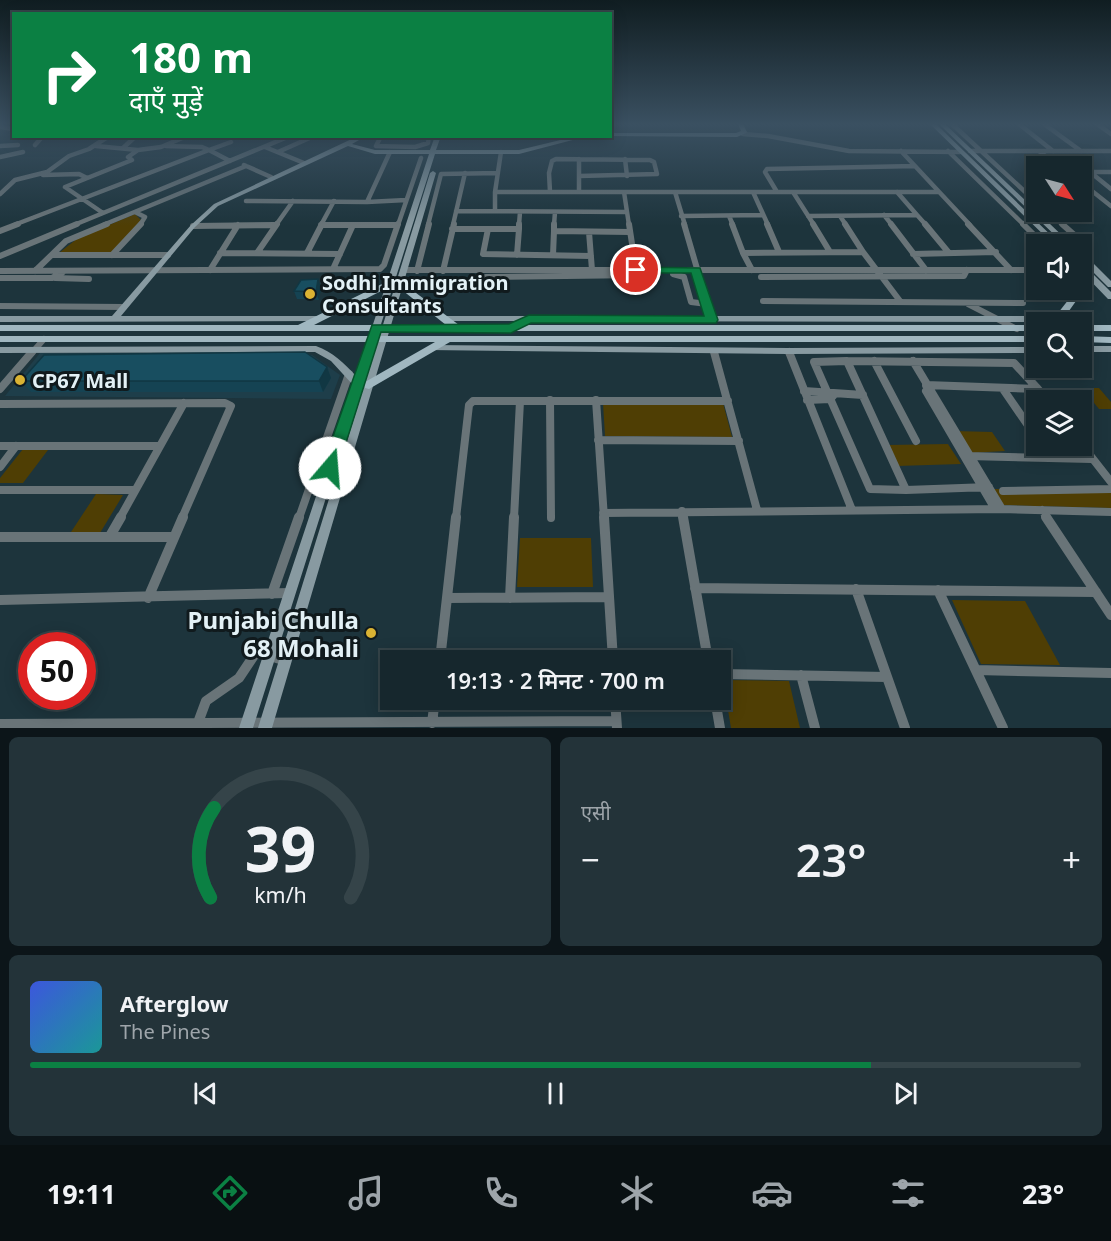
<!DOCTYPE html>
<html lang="hi">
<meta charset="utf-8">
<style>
body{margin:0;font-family:"Noto Sans","Noto Sans Devanagari",sans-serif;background:#233339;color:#f1f3f6;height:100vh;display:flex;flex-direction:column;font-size:22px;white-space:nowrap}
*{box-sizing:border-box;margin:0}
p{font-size:20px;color:#9ea5aa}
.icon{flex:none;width:33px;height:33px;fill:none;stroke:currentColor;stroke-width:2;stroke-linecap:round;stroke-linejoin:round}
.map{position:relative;height:728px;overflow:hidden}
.drawer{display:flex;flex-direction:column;gap:9px;padding:9px;background:#0c1519;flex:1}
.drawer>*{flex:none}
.banner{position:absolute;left:12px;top:12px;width:600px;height:126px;border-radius:0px;box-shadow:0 3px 15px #0003,0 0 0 2px #354449;background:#0b8043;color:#fff;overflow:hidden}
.needle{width:39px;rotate:126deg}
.tools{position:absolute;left:1026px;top:156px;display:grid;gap:12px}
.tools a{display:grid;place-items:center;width:66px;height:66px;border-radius:0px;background:#16272d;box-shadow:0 3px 15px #0003,0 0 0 2px #354449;font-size:30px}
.speed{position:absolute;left:18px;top:632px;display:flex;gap:12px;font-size:30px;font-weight:700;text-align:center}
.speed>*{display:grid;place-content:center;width:78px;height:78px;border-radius:50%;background:#16272d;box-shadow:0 3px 15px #0003,0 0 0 2px #354449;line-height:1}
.speed .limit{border:9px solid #d22;background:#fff;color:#111}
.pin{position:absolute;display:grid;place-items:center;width:51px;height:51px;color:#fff;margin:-26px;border:3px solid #fff;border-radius:50%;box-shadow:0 2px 6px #0007}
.me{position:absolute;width:66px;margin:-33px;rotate:18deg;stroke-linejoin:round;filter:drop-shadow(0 0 4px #0008)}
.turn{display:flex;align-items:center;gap:21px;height:126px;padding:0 18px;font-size:27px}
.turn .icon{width:78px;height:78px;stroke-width:2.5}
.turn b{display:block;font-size:42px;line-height:51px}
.big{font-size:45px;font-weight:600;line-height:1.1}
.drawer .widget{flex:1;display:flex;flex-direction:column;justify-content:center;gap:9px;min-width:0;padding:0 21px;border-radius:9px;background:#233339}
.drawer .dial{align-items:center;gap:0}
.dial svg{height:156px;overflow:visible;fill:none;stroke:#354449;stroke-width:7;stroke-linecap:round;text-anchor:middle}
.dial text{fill:#f1f3f6;stroke:none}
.song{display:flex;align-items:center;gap:18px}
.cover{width:72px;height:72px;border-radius:9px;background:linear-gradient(135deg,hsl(230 70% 55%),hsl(180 70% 35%))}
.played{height:6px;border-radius:3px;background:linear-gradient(90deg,#0b8043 80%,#354449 80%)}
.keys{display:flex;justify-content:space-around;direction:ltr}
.heat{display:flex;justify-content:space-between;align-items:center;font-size:33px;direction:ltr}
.drawer .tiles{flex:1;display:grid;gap:9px;grid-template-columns:1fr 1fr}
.widget:last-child{grid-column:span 2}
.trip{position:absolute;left:380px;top:650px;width:351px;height:60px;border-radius:0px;background:#16272d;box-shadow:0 3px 15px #0003,0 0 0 2px #354449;font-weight:600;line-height:60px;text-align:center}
.menu{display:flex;height:96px;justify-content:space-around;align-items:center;background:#091012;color:#9ea5aa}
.menu .icon{width:42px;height:42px}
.menu .selected{color:#0b8043}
.menu b{font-size:27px;color:#f1f3f6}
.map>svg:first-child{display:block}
.built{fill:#1e3e4a}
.green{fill:#4f3e04}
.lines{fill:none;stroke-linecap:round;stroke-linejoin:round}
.street-far3{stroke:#697478;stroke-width:4.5}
.street-far2{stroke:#697478;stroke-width:6}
.street-far1{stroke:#697478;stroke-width:8}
.street{stroke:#697478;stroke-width:10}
.secondary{fill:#889aa1;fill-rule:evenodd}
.primary{fill:#a0b7c0;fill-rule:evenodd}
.wall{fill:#154353}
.shaded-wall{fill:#113743}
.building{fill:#184e60;stroke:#113743;stroke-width:1.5}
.route{fill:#0b8043;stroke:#07532c;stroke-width:1.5}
.poi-dot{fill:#dab333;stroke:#101a1d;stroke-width:2}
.labels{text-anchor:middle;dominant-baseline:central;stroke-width:6;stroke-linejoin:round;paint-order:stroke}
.poi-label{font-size:20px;font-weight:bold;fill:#e3f1f6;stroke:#101a1d;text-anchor:start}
.near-poi-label{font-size:24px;font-weight:bold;fill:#e3f1f6;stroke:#101a1d;text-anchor:end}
</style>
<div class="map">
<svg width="1111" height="728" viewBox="0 0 1111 728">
<rect width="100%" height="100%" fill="#1d343c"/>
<!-- built -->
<path class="built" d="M40 353 312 355 340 375 331 399 5 396Z"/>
<!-- green -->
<path class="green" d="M135 214 142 221 110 254 59 253 78 238Z
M1082 388H1099L1111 402V409H1099Z
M603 403H723L732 437 605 436Z
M955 431 992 432 1005 451 969 453Z
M948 444 961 464 897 466 888 445Z
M23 449 48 450 23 483H0V478Z
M992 489H1111V508L1002 505Z
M96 494 123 495 100 533 71 532Z
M520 538H591L593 587H517Z
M952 600 1025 601 1060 665 981 664Z
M723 680 789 681 800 728H731Z"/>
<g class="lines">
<!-- street-far3 -->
<path class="street-far3" d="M952 124 1036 202
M1019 124 1053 151
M1044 124 1081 151
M1097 124 1111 134
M0 127 14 129
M743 134 768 136 849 151 960 152
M381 136 376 146 415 147 428 143 429 136
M35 145 43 136
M0 146 18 145
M96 146 138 150
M166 146 202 147 209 150 231 142
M265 147 304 163
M123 148 136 136
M901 151 970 225
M948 151 1024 225
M970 151H1111
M278 152 314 136
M390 152 367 202 406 200
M501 152 495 192H939
M1040 152 1059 166
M0 157 23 152
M579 159V192
M625 159 627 176
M244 165 271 177
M1082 172H1111
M1090 172 1111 189
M43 175 79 174 87 178
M1082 183 1111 206
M495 192V211
M550 192 549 173 552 161 556 159 650 160 654 162 657 174 579 176
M624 192 629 225
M675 192 685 225
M753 192 768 225
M777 192 765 172 767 169 915 166
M793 192 814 225
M897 192 917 215
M0 194 15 180 47 172 69 156 89 149 109 136
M246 201 367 202
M456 211 627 212
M135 212 145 217 140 225
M1048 212 1063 225
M103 213 65 187 132 160 128 157 138 150 161 147 187 136
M884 215 892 225
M681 216 763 215
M729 216 733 225
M808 216 917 215 926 225
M840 216 846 225
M14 225 209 150 230 161
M74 225 290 136
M103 225 246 166
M234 225H274
M276 225 293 201
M321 225H397
M321 225 334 201
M398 225 421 158
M428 225 441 174 498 173
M453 225 465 173
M519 225 520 212
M554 225 555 212"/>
<!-- street-far2 -->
<path class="street-far2" d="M554 224V231L630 232
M629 224 636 270
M684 224 712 320
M732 224 743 253 863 252 900 301
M767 224 779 252
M813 224 830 252
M845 224 863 252
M891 224 926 270
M925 224 949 253
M968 224 1011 270
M1023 224 1043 244
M1062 224 1080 240 1081 244
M321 225H397
M193 226 274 225
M452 229H519V224
M488 229 483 254 591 256
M0 231 18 224
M589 232 592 270
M220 253 340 254
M257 253 277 224
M307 253 322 224
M743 253 752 270
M913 254 996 252
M52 255H168
M112 255 141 224
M517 255 519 229
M553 255 554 231
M0 256 77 224
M333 269 353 225
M210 270 238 225
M405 270H1036
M0 271 380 269 384 265 398 224
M35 271 66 241 107 224
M417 271 429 224
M443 271 454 224
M673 274 684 277 691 302 707 304
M486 277 641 275
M761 277 964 276 967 270
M0 278H52L63 272
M55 278 89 279
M763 301 1023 303
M968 304 1017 329
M0 306 124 307
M714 351 715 354
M788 351 789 354
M31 354 44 339"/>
<!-- street-far1 -->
<path class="street-far1" d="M714 352 757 510
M789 352 852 510
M847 361 814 362 870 489 906 490
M874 361 916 441
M913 361 1002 509
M926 385 1038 389 1047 400
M0 389 32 352
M1003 389 1036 437
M804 391 863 395
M926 391 995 509
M550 400 551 518
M596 400 604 518
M807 400 830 399 833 396
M0 404 225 403 231 406 182 518
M598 440 739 441
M1082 445 1111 482
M0 446H159
M1043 446 1052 458
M968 456 1092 459
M0 467 16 446
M989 487 906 490 847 361 1014 363 1038 389
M0 490H134
M1003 491 1111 489
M1042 510 1047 518
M682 511 683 518
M603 513 1002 509 1111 512
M120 518 184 403
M299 518 349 374
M456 518 469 405 473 401H728
M514 518 520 401"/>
<!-- street -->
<path class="street" d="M604 517 613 660
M683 517 708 660
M1046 517 1111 615
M110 536 121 517
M0 537H173
M695 588 1096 592
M856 589 905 728
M938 590 1003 728
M272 594 299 517
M148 598 183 517
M448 598 609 597
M510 598 514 517
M0 600 290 593
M440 660 456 517
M976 670 1111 673
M720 674 887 677
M801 675 815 728
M615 699 617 728
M715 699 720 728
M432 723 435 699
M0 724 616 721
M196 728 206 701 239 678 255 654 261 653 286 661"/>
<!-- secondary -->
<path class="secondary" d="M738 124H743L747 132 746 133 737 137 609 136 610 133H736L741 131Z
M930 124H936L1060 244H1053Z
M939 124H945L1071 244H1064Z
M358 136H366L352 144 375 150H430L435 136H441L436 150H519L577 136H588L519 154H435L253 728H239L353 385 331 361 315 352 0 353V347L316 346C333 352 344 363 356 376L429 154H375L348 146 218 206 195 227 121 316H317L321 319 320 321 0 322V316H112L191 225 214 204Z
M433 171 436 173 272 728H258L430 173Z
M1082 255H1085L1111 281V287H1108L1082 261Z
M1082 266H1085L1111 292V299H1108L1082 272Z
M445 316H1058L1062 319 1058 322 442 321 441 319 442 317Z
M431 345 788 348 1036 347V353L788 354 428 350 427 348Z
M1082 346H1111V352H1082Z"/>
<!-- primary -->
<path class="primary" d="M1090 273 1094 276 1061 322H1051L1076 290H1082C1082 283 1082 275 1090 273Z
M392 279 395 280 397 282 395 284 314 325H446L397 286 395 284 400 281 459 325H1036V331H0V325H298Z
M1082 325H1111V331H1082Z
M0 336H1036V342H450L369 389 365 388 364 385 365 382 435 342H0Z
M1082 336 1111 337V343L1082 342Z"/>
</g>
<!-- wall -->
<path class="wall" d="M321 287 319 300 297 299 294 291Z
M327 367 331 378 323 392H31L21 381Z"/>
<!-- shaded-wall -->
<path class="shaded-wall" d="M318 279 321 287 319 300 316 292Z
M327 367 331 378 323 392 319 381Z"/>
<!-- building -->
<path class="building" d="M318 279 316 292 294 291 301 280Z
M305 352 327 367 319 381H21L44 355Z"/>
<!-- sky -->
<linearGradient id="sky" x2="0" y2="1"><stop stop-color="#101d21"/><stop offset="0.55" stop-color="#3a5061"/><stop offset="1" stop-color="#3a5061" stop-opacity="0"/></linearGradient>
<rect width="1111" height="226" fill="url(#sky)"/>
<!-- route -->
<path class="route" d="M636 267 700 268 718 320 716 323H531L511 333 381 332 338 468 336 473 330 475 325 473 322 468 372 325 509 324 529 315 704 316 691 273H632V268Z"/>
<!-- markers -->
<g class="poi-dot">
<circle cx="310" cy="294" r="6"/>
<circle cx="20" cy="380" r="6"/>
<circle cx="371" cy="633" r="6"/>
</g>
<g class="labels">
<!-- poi labels -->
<g class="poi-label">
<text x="322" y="282">Sodhi Immigration<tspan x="322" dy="23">Consultants</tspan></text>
<text x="32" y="380">CP67 Mall</text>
</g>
<!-- near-poi labels -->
<g class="near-poi-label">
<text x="359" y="619">Punjabi Chulla<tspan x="359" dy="28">68 Mohali</tspan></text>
</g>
</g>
</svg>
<div class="tools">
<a><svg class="needle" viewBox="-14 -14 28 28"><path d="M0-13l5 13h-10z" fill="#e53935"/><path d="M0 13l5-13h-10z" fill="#9ea5aa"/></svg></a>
<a><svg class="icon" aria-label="sound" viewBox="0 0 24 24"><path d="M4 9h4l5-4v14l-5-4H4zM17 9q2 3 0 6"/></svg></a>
<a><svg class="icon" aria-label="search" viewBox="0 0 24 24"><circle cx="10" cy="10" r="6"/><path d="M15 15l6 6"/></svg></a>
<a><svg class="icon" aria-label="layers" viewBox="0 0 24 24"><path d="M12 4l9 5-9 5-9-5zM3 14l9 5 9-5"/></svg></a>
</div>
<div class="speed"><div class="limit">50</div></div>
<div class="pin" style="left:636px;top:270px;background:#d93025"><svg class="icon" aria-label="arrive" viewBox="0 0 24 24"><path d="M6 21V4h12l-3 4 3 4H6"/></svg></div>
<svg class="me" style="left:330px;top:468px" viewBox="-20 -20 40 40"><circle r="19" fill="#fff"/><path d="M0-13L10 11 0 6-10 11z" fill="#0b8043"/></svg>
<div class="trip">19:13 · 2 मिनट · 700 m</div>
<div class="banner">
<div class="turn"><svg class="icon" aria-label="right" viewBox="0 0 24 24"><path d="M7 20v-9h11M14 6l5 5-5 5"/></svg><div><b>180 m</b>दाएँ मुड़ें</div></div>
</div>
</div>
<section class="drawer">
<div class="tiles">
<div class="widget dial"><svg viewBox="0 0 100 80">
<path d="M14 69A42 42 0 1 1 86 69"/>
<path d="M14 69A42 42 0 0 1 16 23" stroke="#0b8043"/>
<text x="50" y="56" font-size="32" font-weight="700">39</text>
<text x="50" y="72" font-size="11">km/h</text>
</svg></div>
<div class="widget"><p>एसी</p>
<div class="heat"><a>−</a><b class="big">23°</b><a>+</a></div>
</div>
<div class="widget">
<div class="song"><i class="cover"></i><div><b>Afterglow</b><p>The Pines</p></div></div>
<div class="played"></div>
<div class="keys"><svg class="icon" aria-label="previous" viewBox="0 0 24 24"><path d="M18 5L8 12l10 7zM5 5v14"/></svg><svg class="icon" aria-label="pause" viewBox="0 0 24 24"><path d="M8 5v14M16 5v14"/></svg><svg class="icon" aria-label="next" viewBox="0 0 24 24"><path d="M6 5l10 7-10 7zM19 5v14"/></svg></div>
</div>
</div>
</section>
<nav class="menu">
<b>19:11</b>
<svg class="icon selected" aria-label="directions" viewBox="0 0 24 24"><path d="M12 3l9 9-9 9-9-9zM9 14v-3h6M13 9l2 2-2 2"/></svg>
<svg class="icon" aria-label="music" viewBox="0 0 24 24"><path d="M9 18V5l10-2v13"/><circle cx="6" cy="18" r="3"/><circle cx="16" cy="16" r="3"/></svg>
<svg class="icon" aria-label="phone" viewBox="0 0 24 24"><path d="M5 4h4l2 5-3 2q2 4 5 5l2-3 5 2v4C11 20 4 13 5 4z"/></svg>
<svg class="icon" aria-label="climate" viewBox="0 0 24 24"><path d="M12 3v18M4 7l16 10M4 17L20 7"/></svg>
<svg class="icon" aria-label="car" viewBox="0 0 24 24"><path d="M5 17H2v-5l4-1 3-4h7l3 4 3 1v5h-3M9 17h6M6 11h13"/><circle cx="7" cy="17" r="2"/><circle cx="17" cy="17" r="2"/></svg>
<svg class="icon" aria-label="filters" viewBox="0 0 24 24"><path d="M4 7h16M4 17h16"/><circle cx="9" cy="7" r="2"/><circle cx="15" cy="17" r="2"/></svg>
<b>23°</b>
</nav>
